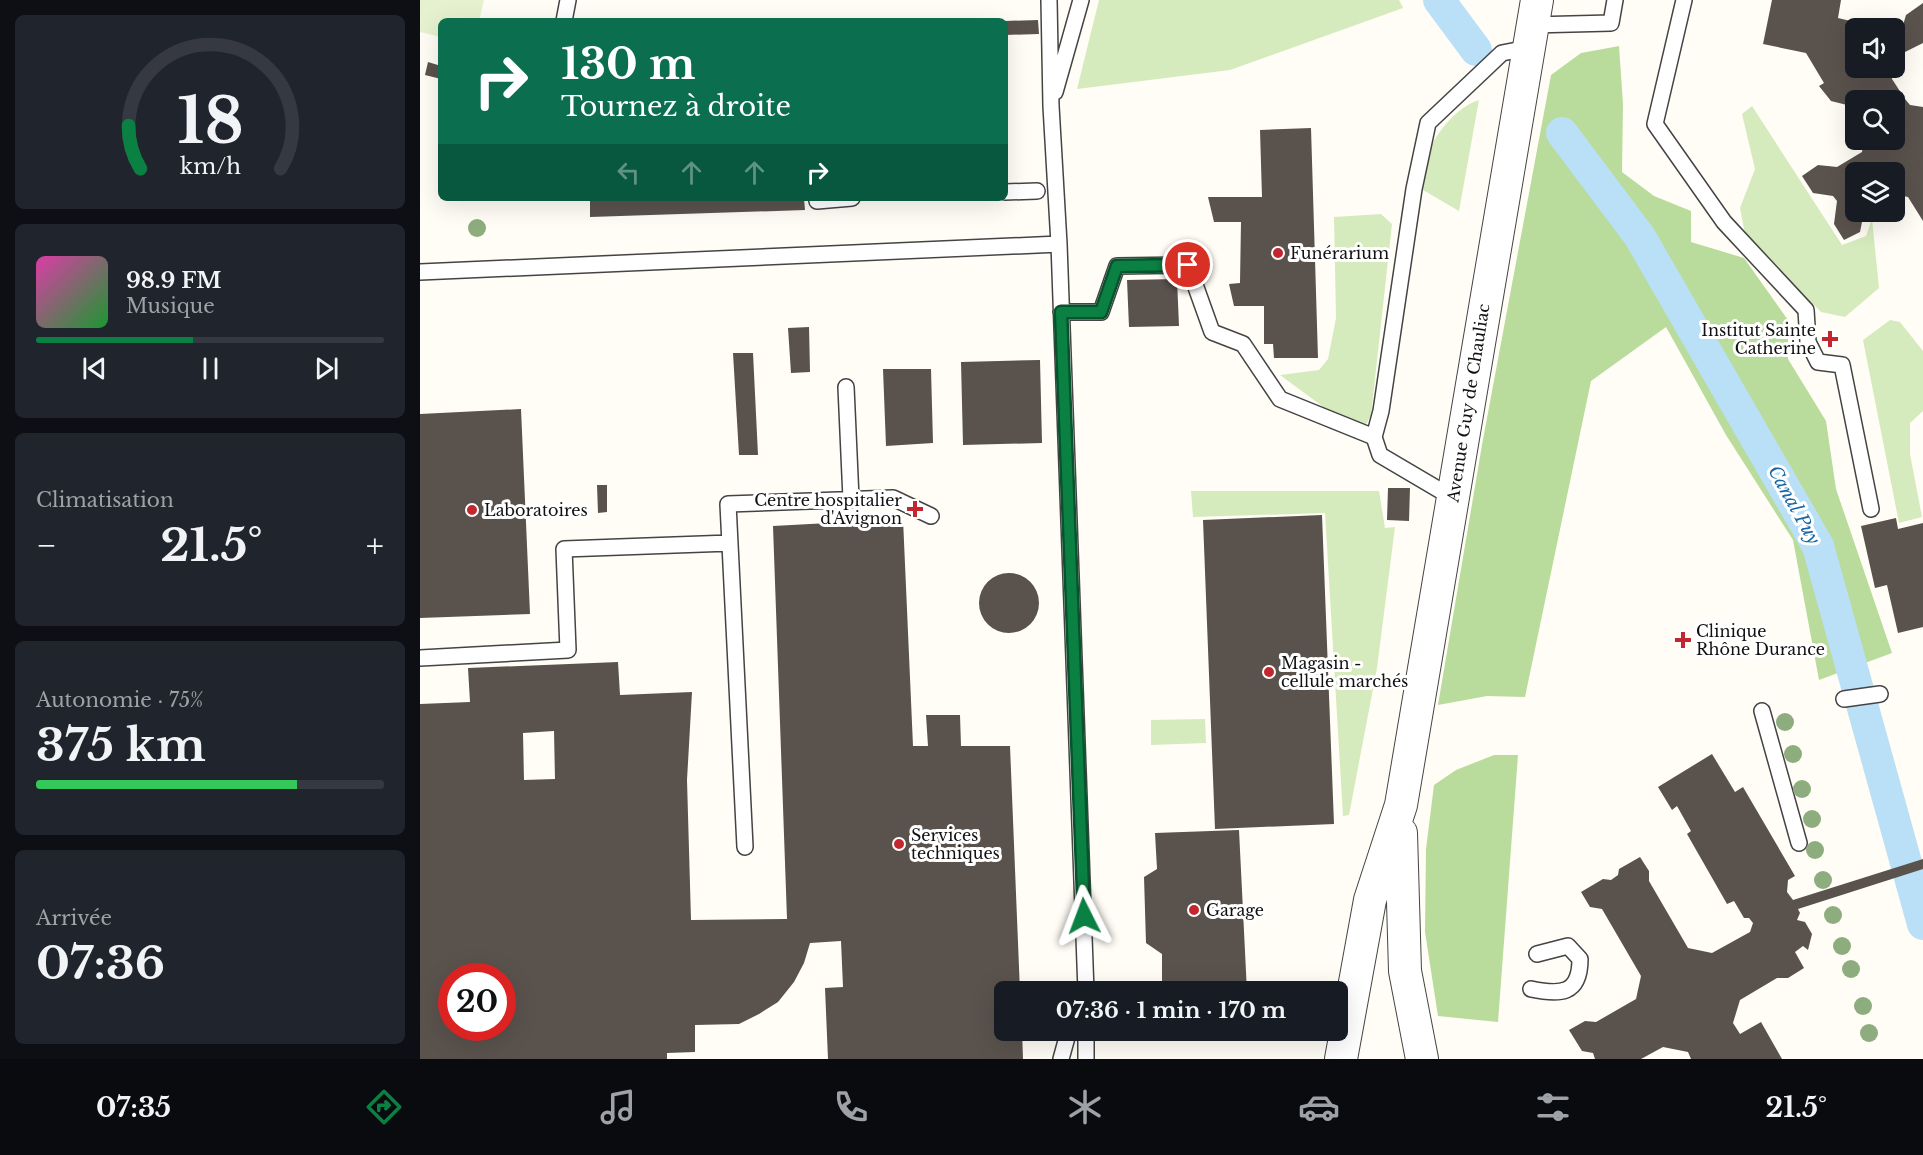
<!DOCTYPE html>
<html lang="fr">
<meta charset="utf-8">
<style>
body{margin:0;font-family:"Libre Baskerville",serif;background:#20242c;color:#f1f3f6;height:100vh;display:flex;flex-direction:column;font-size:22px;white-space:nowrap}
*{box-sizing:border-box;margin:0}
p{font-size:20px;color:#9ea1a6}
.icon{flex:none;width:33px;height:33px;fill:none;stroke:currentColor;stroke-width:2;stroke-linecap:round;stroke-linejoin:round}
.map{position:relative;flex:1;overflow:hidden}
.sheet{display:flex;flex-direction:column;gap:15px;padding:15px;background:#0d0f14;width:420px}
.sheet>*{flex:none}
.hud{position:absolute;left:18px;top:18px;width:570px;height:183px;border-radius:9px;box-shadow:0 6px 24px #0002;background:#0b6e4f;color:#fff;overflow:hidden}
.fabs{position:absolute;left:1425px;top:18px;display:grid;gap:12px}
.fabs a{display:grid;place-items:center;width:60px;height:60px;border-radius:9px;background:#171b24;box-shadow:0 6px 24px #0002;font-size:30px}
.speed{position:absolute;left:18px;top:963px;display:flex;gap:12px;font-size:30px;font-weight:700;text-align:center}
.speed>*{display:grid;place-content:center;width:78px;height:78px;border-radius:50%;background:#171b24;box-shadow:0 6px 24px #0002;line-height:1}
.speed .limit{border:9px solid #d22;background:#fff;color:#111}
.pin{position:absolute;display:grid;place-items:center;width:51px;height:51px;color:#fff;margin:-26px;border:3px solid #fff;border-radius:50%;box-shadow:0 2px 6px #0007}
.me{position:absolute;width:66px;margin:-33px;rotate:357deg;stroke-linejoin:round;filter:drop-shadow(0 0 4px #0008)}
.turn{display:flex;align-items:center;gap:21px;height:126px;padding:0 24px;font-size:27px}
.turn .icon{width:78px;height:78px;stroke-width:2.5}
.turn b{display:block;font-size:42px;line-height:51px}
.lanes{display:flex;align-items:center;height:57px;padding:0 24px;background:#0003;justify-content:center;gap:30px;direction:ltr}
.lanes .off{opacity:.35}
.big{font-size:45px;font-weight:700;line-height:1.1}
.sheet .card{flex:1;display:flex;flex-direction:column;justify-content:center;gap:9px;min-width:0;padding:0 21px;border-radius:9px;background:#20242c}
.sheet .dial{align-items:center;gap:0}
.dial svg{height:156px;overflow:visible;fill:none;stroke:#363941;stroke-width:7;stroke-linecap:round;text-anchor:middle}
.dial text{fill:#f1f3f6;stroke:none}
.song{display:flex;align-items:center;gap:18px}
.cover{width:72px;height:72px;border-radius:9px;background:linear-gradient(135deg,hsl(320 70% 55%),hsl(130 70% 35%))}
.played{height:6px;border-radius:3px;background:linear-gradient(90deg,#0b8043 45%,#363941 45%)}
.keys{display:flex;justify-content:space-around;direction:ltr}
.heat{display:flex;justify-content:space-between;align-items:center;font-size:33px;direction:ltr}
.charge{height:9px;border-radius:4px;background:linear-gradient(90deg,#34c759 75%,#363941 0)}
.trip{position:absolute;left:574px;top:981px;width:354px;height:60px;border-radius:9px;background:#171b24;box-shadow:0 6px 24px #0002;font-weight:700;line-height:60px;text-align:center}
.dock{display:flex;height:96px;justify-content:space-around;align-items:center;background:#090b0e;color:#9ea1a6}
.dock .icon{width:42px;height:42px}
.dock .selected{color:#0b8043}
.dock b{font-size:27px;color:#f1f3f6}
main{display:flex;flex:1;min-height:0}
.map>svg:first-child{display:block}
.green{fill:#d5ebbd}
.forest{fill:#b9dc9c}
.pitch{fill:#e6f2cf}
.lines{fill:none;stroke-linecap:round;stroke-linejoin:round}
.canal{stroke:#b9e0f7;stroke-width:32}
.building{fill:#5a524d;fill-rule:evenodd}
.service-casing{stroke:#444;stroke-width:18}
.minor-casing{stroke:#444;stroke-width:34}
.service{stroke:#fff;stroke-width:15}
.minor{stroke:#fff;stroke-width:32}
.tree{fill:#8dad7f}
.route-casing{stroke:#07532c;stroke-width:15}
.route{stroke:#0b8043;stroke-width:10}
.poi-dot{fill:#c4262e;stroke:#fff;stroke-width:2}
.labels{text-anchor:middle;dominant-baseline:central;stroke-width:6;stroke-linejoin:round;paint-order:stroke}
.poi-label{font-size:16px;fill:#111;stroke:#fff;text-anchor:start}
.street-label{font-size:16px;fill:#111;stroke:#fff}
.water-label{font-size:18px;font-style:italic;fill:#1768a6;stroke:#fff}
</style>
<main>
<section class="sheet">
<div class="card dial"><svg viewBox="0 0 100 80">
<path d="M14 69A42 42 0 1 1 86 69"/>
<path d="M14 69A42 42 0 0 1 8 47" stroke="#0b8043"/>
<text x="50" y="56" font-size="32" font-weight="700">18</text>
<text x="50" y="72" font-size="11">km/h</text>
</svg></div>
<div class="card">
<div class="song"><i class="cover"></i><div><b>98.9 FM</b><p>Musique</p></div></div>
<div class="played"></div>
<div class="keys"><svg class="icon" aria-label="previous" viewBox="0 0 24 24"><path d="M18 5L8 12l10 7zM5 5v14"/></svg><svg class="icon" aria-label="pause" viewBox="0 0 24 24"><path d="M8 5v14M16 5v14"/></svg><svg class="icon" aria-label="next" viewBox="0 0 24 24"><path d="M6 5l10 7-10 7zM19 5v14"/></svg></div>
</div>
<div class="card"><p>Climatisation</p>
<div class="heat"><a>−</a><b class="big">21.5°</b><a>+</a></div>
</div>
<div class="card"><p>Autonomie · 75%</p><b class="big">375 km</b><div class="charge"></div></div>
<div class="card"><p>Arrivée</p><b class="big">07:36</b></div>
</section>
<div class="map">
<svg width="1503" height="1059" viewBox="0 0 1503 1059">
<rect width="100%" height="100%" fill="#fffdf5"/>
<!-- green -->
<path class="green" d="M679 0H979L983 8 810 70 657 89Z
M1059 100 1039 211 1003 190C1004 180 1003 167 1006 158 1014 135 1036 107 1059 100Z
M1332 106 1422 245 1446 236 1452 219 1459 288 1425 317 1401 312 1325 234 1320 208 1335 169 1322 114Z
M961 214 972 224 951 415 947 423 940 428 921 420 860 375 899 370 908 359 916 318 914 217Z
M1470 320 1480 322 1503 351V411L1490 423V454L1502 517 1479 523 1443 340Z
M771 491H959L965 528 975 527 957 668 929 815 923 816 905 513 773 517Z
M785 719 786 743 731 745V720Z"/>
<!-- forest -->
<path class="forest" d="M1199 46 1203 104 1202 172 1234 196 1271 211V242L1324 258 1368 320V359L1406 421 1416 489 1472 653 1399 680 1373 540 1306 435 1246 327 1171 381 1105 697 1067 696 1018 705 1062 445 1131 75 1161 53Z
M1074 755H1098L1078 1022 1018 1016 1005 932 1006 849 1014 785 1036 770Z"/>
<!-- pitch -->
<path class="pitch" d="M0 0H64L59 21H21V37L0 32Z"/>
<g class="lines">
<!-- canal -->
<path class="canal" d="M1019 0 1056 50
M1142 133 1220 237 1398 546 1503 924"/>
</g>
<!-- building -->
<path class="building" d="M1352 0H1421L1418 18 1460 28H1436V68H1472V79L1485 99 1490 105 1503 107V221L1488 197 1474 194V172H1436V212H1444L1440 232 1424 240 1414 224 1417 201 1413 196 1393 193 1382 176 1398 165 1417 167 1442 152 1444 140H1474V100H1436V119L1427 105 1411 101 1399 86 1404 83 1386 53 1343 44Z
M1503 3V43L1485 52 1480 41 1474 40V31L1481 32 1486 15Z
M618 20 619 34 585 35V21Z
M8 62 21 66V79L5 75Z
M891 128 898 358H854L853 344H844V306H814L809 284 820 283 821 222H794L788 197H842L840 130Z
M170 198H384L385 210 170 217Z
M757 279 759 326 709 327 707 280Z
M389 327 390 372 371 373 368 328Z
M313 353H333L338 455H319Z
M620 360 622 443 543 445 541 362Z
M463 369H511L513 443 466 446Z
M101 409 110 614 0 618V414Z
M177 485H187V512L178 513Z
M968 488H990L989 521 967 520Z
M902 515 914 824 795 829 783 520Z
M1476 518 1478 529 1503 523V627L1478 633 1467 585 1455 588 1441 526Z
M483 519 493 746H508L506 715H540L541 746H590L600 992H585V1030H602L603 1059H408L405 988 423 987 421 941 390 943 384 963 374 982 358 1002 339 1014 319 1024 275 1025V1052L247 1053V1059H0V704L50 702 48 668 198 662 200 695 272 692 267 780 271 920 367 919 353 526ZM134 731 135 779 104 780 103 733ZM32 976H82V1028H32Z
M559 603a30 30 0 1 1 60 0a30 30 0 1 1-60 0Z
M1292 754 1315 792 1323 787 1375 876 1368 880 1367 892 1373 900 1503 859V869L1378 909 1380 913 1377 920 1385 922 1392 934 1388 950 1383 946 1375 952 1384 968 1368 978H1357L1320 1000 1313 1023 1320 1034 1341 1022 1362 1059H1271L1268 1052 1243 1047 1221 1059H1175L1173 1053 1162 1051 1149 1030 1165 1021 1176 1022 1216 999 1221 976 1182 909 1170 907 1161 892 1183 879 1191 880 1198 875 1199 869 1220 857 1229 871V881L1268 948 1292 953 1330 932 1333 923 1329 918H1324L1314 901 1307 904 1267 834 1271 831 1257 806 1252 810 1238 787Z
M819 830 827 992H742V954L726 943 724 877 737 869 735 833Z"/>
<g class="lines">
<!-- service casing -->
<g class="service-casing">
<path id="service" d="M629 0 631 106 639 244 666 992
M1264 0 1235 124 1304 222 1386 310 1388 342 1398 362 1422 365 1451 509
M144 21 148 0
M1112 25 1191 23 1195 0
M635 92 661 0
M585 192 617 191
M397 201 432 198
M0 272 639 244
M641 312H681L697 266 768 265 792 332 823 344 860 399 954 437
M426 387 431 499
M1033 498 960 455 954 437 961 411 994 189 1008 123 1082 53 1108 48
M0 658 148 650 144 549 310 543
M1424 699 1460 694
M1342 711 1379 843
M325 847 308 504 473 498 511 516
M1111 989C1140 995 1160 995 1160 959L1148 946 1117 954
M641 1059 649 1030
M666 1059V1030"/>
</g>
<!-- minor casing -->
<g class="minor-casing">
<path id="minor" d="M981 833 985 971 1002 1059
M921 1059 950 900 981 805 1117 0"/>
</g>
<!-- service -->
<use href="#service" class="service"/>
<!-- minor -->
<use href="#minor" class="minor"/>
</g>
<!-- trees -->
<g class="tree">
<circle cx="57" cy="228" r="9"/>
<circle cx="1365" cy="722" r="9"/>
<circle cx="1373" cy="754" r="9"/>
<circle cx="1382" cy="789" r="9"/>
<circle cx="1392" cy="819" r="9"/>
<circle cx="1395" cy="850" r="9"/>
<circle cx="1403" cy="880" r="9"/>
<circle cx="1413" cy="915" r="9"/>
<circle cx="1422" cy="946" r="9"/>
<circle cx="1431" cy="969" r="9"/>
<circle cx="1443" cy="1006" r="9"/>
<circle cx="1449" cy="1033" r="9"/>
</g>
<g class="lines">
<!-- route casing -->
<g class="route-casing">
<path id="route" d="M664 916 641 312H681L697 266 768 265"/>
</g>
<!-- route -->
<use href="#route" class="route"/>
</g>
<!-- markers -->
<g class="poi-dot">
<circle cx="858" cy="253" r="6"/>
<path d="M1407 330h6v6h6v6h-6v6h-6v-6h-6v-6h6z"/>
<path d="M492 500h6v6h6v6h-6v6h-6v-6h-6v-6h6z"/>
<circle cx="52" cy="510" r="6"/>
<path d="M1260 631h6v6h6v6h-6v6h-6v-6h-6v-6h6z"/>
<circle cx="849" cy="672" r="6"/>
<circle cx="479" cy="844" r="6"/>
<circle cx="774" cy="910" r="6"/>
</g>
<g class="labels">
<!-- poi labels -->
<g class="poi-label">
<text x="870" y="253">Funérarium</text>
<text x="1396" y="330" text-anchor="end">Institut Sainte<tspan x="1396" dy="18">Catherine</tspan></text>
<text x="482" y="500" text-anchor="end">Centre hospitalier<tspan x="482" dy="18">d'Avignon</tspan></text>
<text x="64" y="510">Laboratoires</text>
<text x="1276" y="631">Clinique<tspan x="1276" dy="18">Rhône Durance</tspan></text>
<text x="861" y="663">Magasin -<tspan x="861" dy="18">cellule marchés</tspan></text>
<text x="491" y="835">Services<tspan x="491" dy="18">techniques</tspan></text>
<text x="786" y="910">Garage</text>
</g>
<!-- street labels -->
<g class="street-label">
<text transform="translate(1048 403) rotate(-81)">Avenue Guy de Chauliac</text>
</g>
<!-- water labels -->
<g class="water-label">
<text transform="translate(1374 505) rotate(61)">Canal Puy</text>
</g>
</g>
</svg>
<div class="fabs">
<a><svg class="icon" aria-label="sound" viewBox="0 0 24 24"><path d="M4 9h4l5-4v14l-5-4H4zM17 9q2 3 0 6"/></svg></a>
<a><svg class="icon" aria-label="search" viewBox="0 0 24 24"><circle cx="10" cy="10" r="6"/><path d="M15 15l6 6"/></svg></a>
<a><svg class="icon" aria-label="layers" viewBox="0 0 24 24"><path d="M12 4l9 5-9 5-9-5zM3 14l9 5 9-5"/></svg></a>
</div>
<div class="speed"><div class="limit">20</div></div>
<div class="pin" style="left:768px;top:265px;background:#d93025"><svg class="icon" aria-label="arrive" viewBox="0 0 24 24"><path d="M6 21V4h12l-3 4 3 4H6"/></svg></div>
<svg class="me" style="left:664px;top:916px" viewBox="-20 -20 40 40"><path d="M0-17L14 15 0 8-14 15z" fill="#0b8043" stroke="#fff" stroke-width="4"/></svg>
<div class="trip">07:36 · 1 min · 170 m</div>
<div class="hud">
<div class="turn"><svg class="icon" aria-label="right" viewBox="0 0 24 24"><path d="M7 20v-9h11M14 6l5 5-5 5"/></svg><div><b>130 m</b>Tournez à droite</div></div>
<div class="lanes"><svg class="icon off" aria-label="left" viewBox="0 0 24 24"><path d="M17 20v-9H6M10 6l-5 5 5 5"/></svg><svg class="icon off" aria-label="ahead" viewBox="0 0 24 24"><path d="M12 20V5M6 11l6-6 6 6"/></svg><svg class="icon off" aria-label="ahead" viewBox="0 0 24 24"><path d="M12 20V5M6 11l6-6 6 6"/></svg><svg class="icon" aria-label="right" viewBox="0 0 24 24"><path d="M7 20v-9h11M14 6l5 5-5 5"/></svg></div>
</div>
</div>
</main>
<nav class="dock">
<b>07:35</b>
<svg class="icon selected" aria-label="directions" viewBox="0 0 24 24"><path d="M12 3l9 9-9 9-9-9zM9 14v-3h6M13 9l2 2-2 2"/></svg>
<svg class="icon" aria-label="music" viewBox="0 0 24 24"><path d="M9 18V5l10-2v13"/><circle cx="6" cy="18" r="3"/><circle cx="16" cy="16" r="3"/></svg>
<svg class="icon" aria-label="phone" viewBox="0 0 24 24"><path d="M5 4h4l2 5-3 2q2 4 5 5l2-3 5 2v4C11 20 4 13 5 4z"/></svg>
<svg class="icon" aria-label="climate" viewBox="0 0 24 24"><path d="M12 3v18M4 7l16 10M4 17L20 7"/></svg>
<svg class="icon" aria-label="car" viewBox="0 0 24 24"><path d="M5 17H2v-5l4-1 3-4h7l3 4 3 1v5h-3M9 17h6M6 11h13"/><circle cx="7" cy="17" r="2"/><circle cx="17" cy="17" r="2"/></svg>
<svg class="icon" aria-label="filters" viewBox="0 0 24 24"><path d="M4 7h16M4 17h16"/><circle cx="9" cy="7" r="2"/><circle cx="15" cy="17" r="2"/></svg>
<b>21.5°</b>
</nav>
